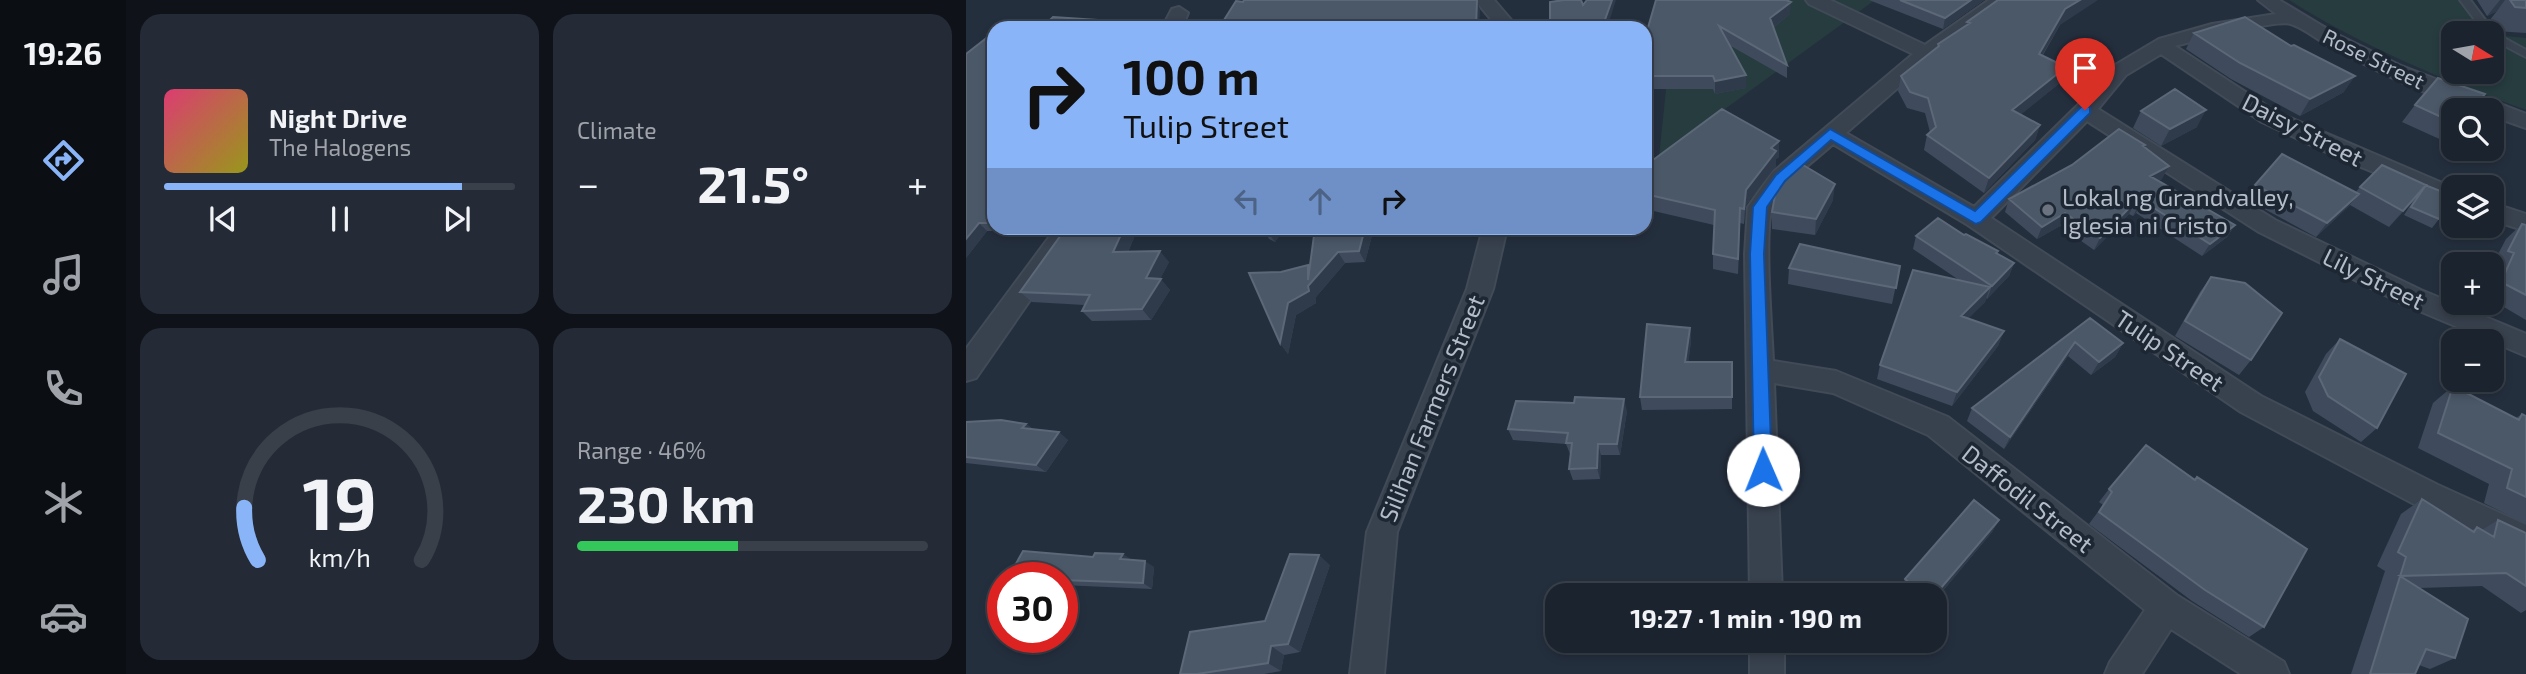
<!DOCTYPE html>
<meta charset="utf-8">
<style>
body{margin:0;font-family:"Exo 2",sans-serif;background:#242b36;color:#f1f3f6;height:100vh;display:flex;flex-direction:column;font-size:26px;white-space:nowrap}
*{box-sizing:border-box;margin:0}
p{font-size:23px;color:#a0a4aa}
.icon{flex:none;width:38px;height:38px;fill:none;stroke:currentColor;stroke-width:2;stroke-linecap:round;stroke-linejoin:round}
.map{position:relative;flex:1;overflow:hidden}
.sheet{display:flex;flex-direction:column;gap:14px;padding:14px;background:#0f1319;width:840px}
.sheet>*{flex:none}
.guide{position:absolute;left:21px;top:21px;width:665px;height:214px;border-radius:21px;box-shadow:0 4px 10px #0003,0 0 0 2px #39404a;background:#8ab4f8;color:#111;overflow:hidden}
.needle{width:46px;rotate:101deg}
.controls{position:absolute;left:1475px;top:21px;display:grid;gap:14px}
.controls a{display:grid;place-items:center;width:63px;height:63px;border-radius:14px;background:#1b232e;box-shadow:0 4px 10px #0003,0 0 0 2px #39404a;font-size:35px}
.speed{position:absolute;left:21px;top:562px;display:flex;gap:14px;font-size:35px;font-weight:700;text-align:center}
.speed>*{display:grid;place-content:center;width:91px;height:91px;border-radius:50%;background:#1b232e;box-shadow:0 4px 10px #0003,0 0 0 2px #39404a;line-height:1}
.speed .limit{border:10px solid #d22;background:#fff;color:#111}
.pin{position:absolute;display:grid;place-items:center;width:60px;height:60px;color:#fff;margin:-72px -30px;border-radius:50% 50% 50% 0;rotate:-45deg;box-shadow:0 0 7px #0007}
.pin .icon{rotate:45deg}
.me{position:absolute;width:77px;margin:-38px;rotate:359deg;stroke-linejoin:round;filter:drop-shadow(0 0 5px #0008)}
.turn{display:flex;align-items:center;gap:24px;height:147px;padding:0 21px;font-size:32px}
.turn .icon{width:91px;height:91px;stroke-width:2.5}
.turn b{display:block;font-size:49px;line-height:60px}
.lanes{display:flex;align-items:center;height:66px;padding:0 21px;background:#0003;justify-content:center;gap:35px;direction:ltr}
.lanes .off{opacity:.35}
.big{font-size:52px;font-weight:700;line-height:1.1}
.sheet .tile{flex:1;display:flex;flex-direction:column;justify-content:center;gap:10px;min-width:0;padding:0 24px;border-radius:21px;background:#242b36}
.sheet .dial{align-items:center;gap:0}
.dial svg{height:182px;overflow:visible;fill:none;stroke:#39404a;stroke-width:7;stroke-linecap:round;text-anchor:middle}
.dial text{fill:#f1f3f6;stroke:none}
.song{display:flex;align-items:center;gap:21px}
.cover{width:84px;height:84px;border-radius:10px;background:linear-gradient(135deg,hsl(340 70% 55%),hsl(60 70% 35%))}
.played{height:7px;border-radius:4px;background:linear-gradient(90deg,#8ab4f8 85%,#39404a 85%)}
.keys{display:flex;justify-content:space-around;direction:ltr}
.heat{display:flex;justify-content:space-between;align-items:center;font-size:38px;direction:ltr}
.charge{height:10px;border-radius:5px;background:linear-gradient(90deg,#34c759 46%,#39404a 0)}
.sheet .tiles{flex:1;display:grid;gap:14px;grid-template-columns:repeat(2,1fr)}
.trip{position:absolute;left:579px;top:583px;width:402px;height:70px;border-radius:21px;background:#1b232e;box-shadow:0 4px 10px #0003,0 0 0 2px #39404a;font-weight:700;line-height:70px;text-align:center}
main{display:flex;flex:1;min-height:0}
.dock{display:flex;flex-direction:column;width:126px;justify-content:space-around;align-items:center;background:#0b0e12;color:#a0a4aa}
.dock .icon{width:49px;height:49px}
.dock .selected{color:#8ab4f8}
.dock b{font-size:32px;color:#f1f3f6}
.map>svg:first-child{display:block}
.green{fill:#263c3f;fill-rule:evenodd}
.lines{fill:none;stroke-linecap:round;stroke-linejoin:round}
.lane-casing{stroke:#414a57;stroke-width:4}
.street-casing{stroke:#414a57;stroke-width:4}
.lane{fill:#38414e;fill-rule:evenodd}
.street{fill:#38414e;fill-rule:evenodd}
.wall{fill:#3f4b5c}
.shaded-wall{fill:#2f3b4b}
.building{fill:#4b5868;stroke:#5c6777;stroke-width:2}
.route{fill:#1a73e8;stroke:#114b97;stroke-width:2}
.worship-dot{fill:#6b7280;stroke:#1d2633;stroke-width:2.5}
.labels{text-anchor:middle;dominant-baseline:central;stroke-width:7;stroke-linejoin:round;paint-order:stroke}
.far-street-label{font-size:21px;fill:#b4bcc9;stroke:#1d2633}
.street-label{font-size:24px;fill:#b4bcc9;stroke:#1d2633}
.poi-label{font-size:24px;fill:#b4bcc9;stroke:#1d2633;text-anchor:start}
</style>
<main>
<nav class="dock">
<b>19:26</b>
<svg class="icon selected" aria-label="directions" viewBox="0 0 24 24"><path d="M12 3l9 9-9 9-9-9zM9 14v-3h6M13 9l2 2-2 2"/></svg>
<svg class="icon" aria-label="music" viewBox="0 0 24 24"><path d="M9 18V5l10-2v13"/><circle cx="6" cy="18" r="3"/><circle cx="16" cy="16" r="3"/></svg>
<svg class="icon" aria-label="phone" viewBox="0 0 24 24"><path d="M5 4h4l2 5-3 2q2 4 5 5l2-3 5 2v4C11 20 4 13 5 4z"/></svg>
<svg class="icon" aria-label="climate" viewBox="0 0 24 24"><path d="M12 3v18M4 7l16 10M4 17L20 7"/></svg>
<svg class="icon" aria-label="car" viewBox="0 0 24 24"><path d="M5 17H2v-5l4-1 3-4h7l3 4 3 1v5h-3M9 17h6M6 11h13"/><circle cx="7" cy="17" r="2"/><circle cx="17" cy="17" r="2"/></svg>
</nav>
<section class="sheet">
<div class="tiles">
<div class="tile">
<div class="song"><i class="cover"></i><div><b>Night Drive</b><p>The Halogens</p></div></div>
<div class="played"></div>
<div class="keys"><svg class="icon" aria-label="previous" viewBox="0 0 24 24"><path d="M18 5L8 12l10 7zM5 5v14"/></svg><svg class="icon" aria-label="pause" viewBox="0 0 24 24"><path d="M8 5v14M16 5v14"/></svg><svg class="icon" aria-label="next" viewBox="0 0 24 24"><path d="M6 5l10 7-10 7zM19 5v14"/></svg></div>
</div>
<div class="tile"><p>Climate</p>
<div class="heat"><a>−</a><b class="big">21.5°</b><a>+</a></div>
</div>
<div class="tile dial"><svg viewBox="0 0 100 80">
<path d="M14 69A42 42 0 1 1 86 69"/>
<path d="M14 69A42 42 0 0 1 8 46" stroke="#8ab4f8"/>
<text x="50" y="56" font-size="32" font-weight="700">19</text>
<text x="50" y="72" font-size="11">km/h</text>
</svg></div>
<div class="tile"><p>Range · 46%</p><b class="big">230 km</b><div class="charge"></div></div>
</div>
</section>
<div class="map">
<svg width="1560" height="674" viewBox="0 0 1560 674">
<rect width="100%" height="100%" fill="#242f3e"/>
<!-- green -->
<path class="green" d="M796 0H909L693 157 703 61Z
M1323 0H1507L1529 35 1560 38V110C1478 80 1397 47 1323 0ZM1488 33H1526V72H1488Z"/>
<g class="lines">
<!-- lane casing -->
<g class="lane-casing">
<path id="lane" d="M1494 0H1504L1529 33 1560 50V57L1526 39V33H1519Z"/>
</g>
<!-- street casing -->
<g class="street-casing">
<path id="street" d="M509 0H528L552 28H532Z
M840 0H864L959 45 1023 0H1044L967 57 880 133 1008 207 1112 105 1146 67 1193 39 1246 24 1310 14 1292 0H1313L1368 33 1433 65 1560 114V128L1526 116V110C1484 110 1401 66 1362 45 1350 39 1338 28 1325 24 1311 19 1228 41 1209 46L1310 112 1488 188V205L1373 158 1296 122 1195 54 1160 75 1132 109 1309 220 1455 290 1560 334V356L1437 304 1293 232 1121 121 1025 218 1295 396 1472 485 1560 525V555L1450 505 1275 412 1002 225 867 144C846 163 820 180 807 205 797 225 806 333 807 361L870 371 982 417 1212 596 1318 662 1323 674H1275L1205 629 1176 674H1139L1144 662 1179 610 962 435 867 393 808 383 816 595H784L779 254 782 207 806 173 947 54 843 4Z
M213 7 222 13 216 28H196L206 9Z
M1526 203 1560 214V231L1526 220Z
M90 228H114L10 378 0 381V349Z
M517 228H541L527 289 431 532 418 674H384L401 532 501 289Z
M784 640H818V674H784Z"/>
</g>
<!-- lane -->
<use href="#lane" class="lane"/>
<!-- street -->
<use href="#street" class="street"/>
</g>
<!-- wall -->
<path class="wall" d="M903 0H1018L977 29Z
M1511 0H1560V33L1530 31 1523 21 1531 11 1521 16Z
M824 14 807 28 821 65V78L763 45 780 88 749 94 747 89H679V38Z
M1001 22 1094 25 1077 55 1095 82 1055 114 1074 125 1069 140 1018 193 958 150 961 135 964 132 959 113 941 108 932 91 935 76 971 47 972 44 1001 25Z
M1228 33 1378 92 1334 116 1265 79 1220 49Z
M28 36V228H59L58 229 49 231H21L0 258Z
M1449 105 1488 110V133L1480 142 1436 122Z
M1175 111 1231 127 1195 146 1167 128Z
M813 141V157L810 159V166L780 205 778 224 774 223 772 274 747 269V254L748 225 679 209V166Z
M1179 145 1178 147 1196 179 1193 180 1269 225 1261 237 1236 256 1170 213 1167 216 1163 214 1128 250 1094 226 1071 239 1039 212 1043 199Z
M1289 185 1390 192 1394 187 1459 185 1473 219 1466 228 1438 215 1447 201 1423 227 1384 205 1350 237 1280 199Z
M867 200 849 235 806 229V212Z
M1556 224 1560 225V320L1526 300V281L1532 268 1526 266 1540 239Z
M319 228 309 242 303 239 298 231Z
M349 228H408L399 262 379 263 350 297V303L330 315 322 354 314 343 315 272 344 268Z
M170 233 162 252 203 262 194 279 204 290 185 320 126 321 116 311 119 305 66 302 54 292Z
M998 235 1032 251 1031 254 1048 263 1043 276 1021 299 1020 298 1019 302 1002 318 1038 331 1032 346 986 406 911 379 914 365 993 280 947 249 950 236Z
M934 266 926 304 822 284 823 268Z
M1245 277 1285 360 1273 375 1209 336 1234 292Z
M1124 318 1157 343 1149 357 1125 375 1102 356 1038 449 1001 421 1006 408Z
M724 328 725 341 722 362H766V409L676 410 674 397Z
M1374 339 1411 428 1395 442 1347 411 1339 392 1360 354Z
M1487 386 1550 418 1556 414 1560 416V524L1518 503 1523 484 1452 448 1467 403Z
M661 411 654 455H635L634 479 607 480 603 469 605 454H604L600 444 547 440 542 429Z
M0 422 60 424 67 429 102 440 80 472 0 463Z
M1143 489 1298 627 1283 637 1226 601 1123 524 1137 505 1133 502Z
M1456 499 1506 530 1511 527 1516 530 1532 520 1560 533V610L1555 613 1516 586 1453 588 1489 658 1464 669 1453 665 1449 674H1385L1419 571 1411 566 1435 514Z
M1033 520 1026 532 970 599V595H940L934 590 939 579Z
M165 560 188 567 186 589 96 585V578Z
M364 565 334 652 318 655 315 671 298 674H214L299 621Z"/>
<!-- shaded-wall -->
<path class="shaded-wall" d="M511 0 514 10 513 28H510Z
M646 0H650L641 28H636Z
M1005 0H1018L977 29 979 18Z
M1114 0H1132L1094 25 1068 69 1073 54 1099 9Z
M1534 0H1539L1531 11 1521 16Z
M825 2 824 14 803 31 804 18Z
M134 20 140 28H127Z
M1100 67 1095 82 1042 125 1046 110Z
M780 75V88L749 94V81Z
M1389 76 1378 92 1334 116 1344 99Z
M1240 110 1231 127 1195 146 1204 129Z
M1074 125 1069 140 1018 193 1023 178Z
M813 141V157L810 159V166L780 205 778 224 780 190 805 148Z
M1203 166 1196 179 1178 188 1184 176Z
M869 184 867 200 849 235 850 219Z
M1460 185 1446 202 1423 227 1437 211Z
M1393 194 1382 207 1350 237 1361 223Z
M1170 201 1163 214 1128 250 1134 238Z
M1177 201 1170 213 1167 216 1173 204Z
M1099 213 1094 226 1071 239 1076 227Z
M13 223 21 231 0 258V239Z
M1269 225 1261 237 1236 256 1244 244Z
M45 228H59L58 229 49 231Z
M158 228H165L170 233 157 263 147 252Z
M308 228H319L309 242 303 234Z
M399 228H408L399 262 393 251Z
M194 251 203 262 190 287 195 279 204 290 185 320 176 309 180 278Z
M372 252 379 263 350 297V303L330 315 322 354 314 343 322 303 342 286V265L349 276Z
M1048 263 1043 276 1021 299 1026 286Z
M1024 287 1019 302 991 330 995 316Z
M724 328 725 341 721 375 719 362Z
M1038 331 1032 346 986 406 991 392Z
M1109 342 1102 356 1038 449 1044 437Z
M1157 343 1149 357 1125 375 1133 362Z
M658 399 661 411 654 455 651 444Z
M60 424 69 431 56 428Z
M93 432 102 440 80 472 70 465Z
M632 444 635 455 634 479 631 468Z
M1033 520 1026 532 970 599V595Z
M157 554 166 560 154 559Z
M353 555 364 565 334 652 322 644Z
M179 561 188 567 186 589 177 583Z
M305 646 318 655 315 671 302 663Z"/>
<!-- building -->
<path class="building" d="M278 0H511L510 28H253L270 1 277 2Z
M598 0H615L617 5 621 0H646L636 28H584V2Z
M690 0H820L825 2 804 18 821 65 753 26 780 75 749 81 747 76H679V38Z
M934 0H1005L979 18Z
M1032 0H1114L1099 9 1073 54 1100 67 1046 110 1074 125 1023 178 961 135 970 127 962 98 944 92 935 76 973 46 972 44 1004 23 1001 22Z
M1544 0H1560V8L1549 7Z
M87 17 134 20 127 28H44L52 21 82 22Z
M1279 17 1325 46 1328 45 1389 76 1344 99 1274 63 1228 33Z
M23 36H28V223H13L0 239V54Z
M1472 78 1519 94 1506 110H1488V123L1449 105Z
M1209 89 1240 110 1204 129 1175 111Z
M756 109 813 141 805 148 810 151 780 190 778 209 774 208 772 259 747 254 749 210 679 194V166Z
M1153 129 1179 145 1177 146 1203 166 1184 176 1269 225 1244 244 1177 201 1173 204 1170 201 1134 238 1099 213 1076 227 1043 199 1106 165Z
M1316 154 1393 194 1361 223 1289 185Z
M832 162 869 184 850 219 806 212 810 190Z
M1416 165 1460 185 1437 211 1394 187Z
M1459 185 1487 196 1473 219 1445 207 1460 185Z
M972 218 998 235 1000 234 1032 251 1030 253 1048 263 1026 286 950 236Z
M1556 224 1560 225V295L1535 282 1548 253 1542 251Z
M100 228H158L147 252 194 251 180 278 195 279 176 309 116 311 124 295 54 292Z
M299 228H308L303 234 298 231Z
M349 228H399L393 251 372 252 342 286 343 291 322 303 314 343 283 273 315 272 342 265V280Z
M834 244 934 266 930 288 823 268Z
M947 270 1024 287 995 316 1038 331 991 392 914 365Z
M1245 277 1279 283 1316 313 1285 360 1219 321Z
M1124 318 1157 343 1133 362 1109 342 1044 437 1006 408Z
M681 324 724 328 719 362H766V397H674Z
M1374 339 1440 374 1411 428 1362 396 1353 377Z
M1487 386 1553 420 1556 414 1560 416V497L1541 488 1546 469 1472 433Z
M609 397 658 399 651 444H632L631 468 603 469 606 443H600L602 433 542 429 550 401 608 403Z
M35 420 60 424 56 428 93 432 70 465 0 457V422Z
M1180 445 1229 480 1231 477 1341 549 1298 627 1239 590 1133 512 1146 492 1143 489Z
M1456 499 1508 532 1511 527 1528 537 1532 520 1560 533V586L1540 573 1434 576 1502 619 1489 658 1460 649 1449 674H1404L1440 557 1432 552Z
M1008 500 1033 520 969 595H958L939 579Z
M57 551 127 557 129 553 157 554 154 559 179 561 177 583 96 580V578H42Z
M324 554 353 555 322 644 305 646 302 663 231 674H214L224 632 299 621Z"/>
<!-- route -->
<path class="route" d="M1119 106 1124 107V113L1015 222 1010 224 865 140 819 181 801 207 798 254 806 470 803 475 797 478 791 475 788 470 784 254 787 207 810 175 864 129 1009 211 1115 107Z"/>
<!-- markers -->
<circle class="worship-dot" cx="1082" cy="210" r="7"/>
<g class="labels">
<!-- far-street labels -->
<g class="far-street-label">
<text transform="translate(1408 58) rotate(26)">Rose Street</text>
</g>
<!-- street labels -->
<g class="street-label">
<text transform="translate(1337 129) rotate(27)">Daisy Street</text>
<text transform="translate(1408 278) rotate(26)">Lily Street</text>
<text transform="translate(1204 350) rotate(34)">Tulip Street</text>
<text transform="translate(465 408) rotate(-68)">Silihan Farmers Street</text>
<text transform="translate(1062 498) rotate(38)">Daffodil Street</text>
</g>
<!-- poi labels -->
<g class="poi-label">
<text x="1096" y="196">Lokal ng Grandvalley,<tspan x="1096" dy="28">Iglesia ni Cristo</tspan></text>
</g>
</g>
</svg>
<div class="controls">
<a><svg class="needle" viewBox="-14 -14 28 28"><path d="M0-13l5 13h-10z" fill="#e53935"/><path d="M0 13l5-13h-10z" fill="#a0a4aa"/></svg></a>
<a><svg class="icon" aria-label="search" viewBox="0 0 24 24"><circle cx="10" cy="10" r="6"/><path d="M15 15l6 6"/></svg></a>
<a><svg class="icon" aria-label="layers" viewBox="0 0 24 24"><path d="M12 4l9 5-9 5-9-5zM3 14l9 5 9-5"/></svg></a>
<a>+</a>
<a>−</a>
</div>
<div class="speed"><div class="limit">30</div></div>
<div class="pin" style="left:1119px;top:110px;background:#d93025"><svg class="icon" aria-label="arrive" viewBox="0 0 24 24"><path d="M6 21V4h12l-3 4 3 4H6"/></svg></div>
<svg class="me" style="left:797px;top:470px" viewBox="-20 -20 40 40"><circle r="19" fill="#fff"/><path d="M0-13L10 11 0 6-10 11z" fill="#1a73e8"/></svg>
<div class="trip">19:27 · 1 min · 190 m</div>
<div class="guide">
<div class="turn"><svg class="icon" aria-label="right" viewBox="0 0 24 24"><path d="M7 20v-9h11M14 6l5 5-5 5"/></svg><div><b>100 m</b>Tulip Street</div></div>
<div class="lanes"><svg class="icon off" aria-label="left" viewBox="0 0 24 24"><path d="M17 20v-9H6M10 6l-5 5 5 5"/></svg><svg class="icon off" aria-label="ahead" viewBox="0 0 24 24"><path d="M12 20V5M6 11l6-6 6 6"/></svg><svg class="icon" aria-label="right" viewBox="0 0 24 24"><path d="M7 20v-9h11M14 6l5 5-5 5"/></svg></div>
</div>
</div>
</main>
